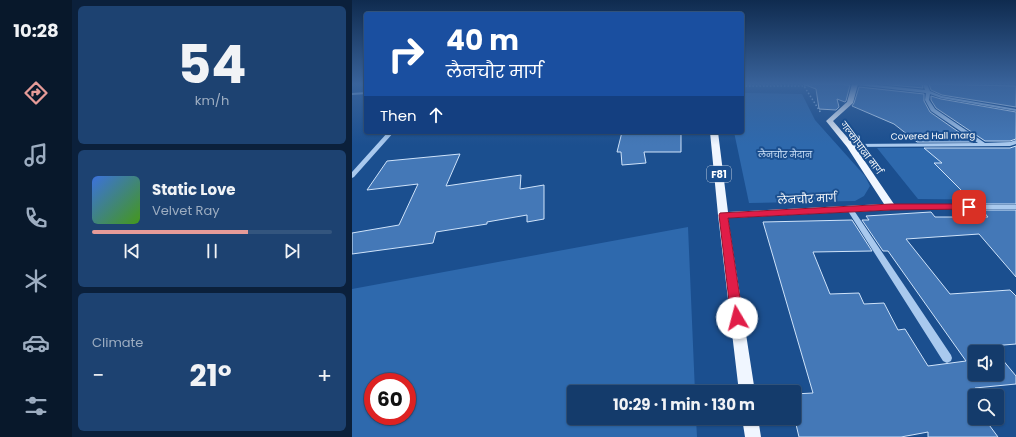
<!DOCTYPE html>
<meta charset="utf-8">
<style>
body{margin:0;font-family:Poppins,"Noto Sans Devanagari",sans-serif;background:#1d4271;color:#f1f3f6;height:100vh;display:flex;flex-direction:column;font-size:15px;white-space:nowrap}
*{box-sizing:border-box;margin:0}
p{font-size:13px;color:#9dadc1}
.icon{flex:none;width:22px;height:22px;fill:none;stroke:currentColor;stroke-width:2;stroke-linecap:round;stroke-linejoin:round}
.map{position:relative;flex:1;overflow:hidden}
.sheet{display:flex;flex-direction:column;gap:6px;padding:6px;background:#0b203b;width:280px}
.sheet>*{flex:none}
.hud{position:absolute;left:12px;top:12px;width:380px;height:122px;border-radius:4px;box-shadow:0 1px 3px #0004,0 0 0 1px #33557e;background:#1a4fa0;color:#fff;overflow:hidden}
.controls{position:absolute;left:616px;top:345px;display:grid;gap:8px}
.controls a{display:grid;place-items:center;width:36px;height:36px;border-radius:4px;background:#143b6b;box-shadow:0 1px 3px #0004,0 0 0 1px #33557e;font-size:20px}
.speed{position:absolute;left:12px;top:373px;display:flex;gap:8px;font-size:20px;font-weight:700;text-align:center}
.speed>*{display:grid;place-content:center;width:52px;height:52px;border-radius:50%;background:#143b6b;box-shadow:0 1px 3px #0004,0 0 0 1px #33557e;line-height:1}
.speed .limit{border:6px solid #d22;background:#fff;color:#111}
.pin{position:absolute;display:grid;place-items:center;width:34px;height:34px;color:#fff;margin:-17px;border-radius:8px;box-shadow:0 2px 6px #0006}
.me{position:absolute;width:44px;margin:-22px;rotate:352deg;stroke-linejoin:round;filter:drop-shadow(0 0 3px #0008)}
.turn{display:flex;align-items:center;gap:14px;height:84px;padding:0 16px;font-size:18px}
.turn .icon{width:52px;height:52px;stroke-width:2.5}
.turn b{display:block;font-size:28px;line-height:34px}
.then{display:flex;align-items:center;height:38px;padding:0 16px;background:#0003;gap:8px;font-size:15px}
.big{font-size:30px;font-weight:700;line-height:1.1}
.sheet .tile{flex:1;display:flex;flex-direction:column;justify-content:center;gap:6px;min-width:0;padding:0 14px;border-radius:6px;background:#1d4271}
.sheet .dial{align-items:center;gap:0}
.dial b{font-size:52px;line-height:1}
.song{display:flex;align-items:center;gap:12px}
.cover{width:48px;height:48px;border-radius:6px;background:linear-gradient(135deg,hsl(220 70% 55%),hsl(100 70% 35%))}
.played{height:4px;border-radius:2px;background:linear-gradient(90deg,#e69b98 65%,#33557e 65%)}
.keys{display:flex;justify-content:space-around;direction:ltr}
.heat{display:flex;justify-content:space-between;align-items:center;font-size:22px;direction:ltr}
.trip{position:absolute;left:215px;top:385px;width:234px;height:40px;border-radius:4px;background:#143b6b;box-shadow:0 1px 3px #0004,0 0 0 1px #33557e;font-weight:700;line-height:40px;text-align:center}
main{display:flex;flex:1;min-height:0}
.tab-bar{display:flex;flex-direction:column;width:72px;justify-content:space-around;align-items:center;background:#08182b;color:#9dadc1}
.tab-bar .icon{width:28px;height:28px}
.tab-bar .selected{color:#e69b98}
.tab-bar b{font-size:18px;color:#f1f3f6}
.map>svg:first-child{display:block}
.green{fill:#2e69ad;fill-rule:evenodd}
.building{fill:#4478b7;stroke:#cfe3fa}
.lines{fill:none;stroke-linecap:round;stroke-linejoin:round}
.path{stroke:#a9c9ee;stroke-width:1.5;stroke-dasharray:1.5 2;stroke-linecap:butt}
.minor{fill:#a9c9ee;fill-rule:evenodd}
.major{fill:#f0f6ff;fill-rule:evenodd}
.route{fill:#e11d48;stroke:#92132f}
.labels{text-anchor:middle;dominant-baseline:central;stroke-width:4;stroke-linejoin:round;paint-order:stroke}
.far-street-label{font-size:9px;fill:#fff;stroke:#1b4f8f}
.far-park-label{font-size:9px;fill:#cfe3fa;stroke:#1b4f8f}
.shield{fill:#1b4f8f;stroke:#bbcadd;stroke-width:1}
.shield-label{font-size:10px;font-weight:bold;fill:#fff}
.street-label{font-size:11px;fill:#fff;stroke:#1b4f8f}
</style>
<main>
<nav class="tab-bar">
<b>10:28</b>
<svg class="icon selected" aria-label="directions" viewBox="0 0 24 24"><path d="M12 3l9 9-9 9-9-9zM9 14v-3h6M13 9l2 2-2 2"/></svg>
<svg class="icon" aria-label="music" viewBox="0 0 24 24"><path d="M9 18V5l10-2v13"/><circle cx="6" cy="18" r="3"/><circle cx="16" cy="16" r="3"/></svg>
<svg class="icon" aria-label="phone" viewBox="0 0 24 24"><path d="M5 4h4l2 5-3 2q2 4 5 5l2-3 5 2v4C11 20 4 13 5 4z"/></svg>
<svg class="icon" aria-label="climate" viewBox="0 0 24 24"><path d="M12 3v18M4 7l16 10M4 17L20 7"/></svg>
<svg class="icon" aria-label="car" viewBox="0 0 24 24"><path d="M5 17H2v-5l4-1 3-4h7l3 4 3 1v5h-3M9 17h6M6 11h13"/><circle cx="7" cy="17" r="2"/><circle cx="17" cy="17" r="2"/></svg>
<svg class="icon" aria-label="filters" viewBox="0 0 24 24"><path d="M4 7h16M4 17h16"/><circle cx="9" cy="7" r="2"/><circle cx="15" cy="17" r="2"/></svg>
</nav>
<section class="sheet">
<div class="tile dial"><b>54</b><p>km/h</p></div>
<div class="tile">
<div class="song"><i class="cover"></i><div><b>Static Love</b><p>Velvet Ray</p></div></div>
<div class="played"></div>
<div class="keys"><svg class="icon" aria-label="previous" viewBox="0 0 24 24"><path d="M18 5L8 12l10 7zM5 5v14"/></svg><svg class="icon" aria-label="pause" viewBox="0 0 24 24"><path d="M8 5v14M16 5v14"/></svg><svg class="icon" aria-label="next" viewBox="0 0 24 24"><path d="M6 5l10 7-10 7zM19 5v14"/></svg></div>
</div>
<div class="tile"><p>Climate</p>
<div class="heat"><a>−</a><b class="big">21°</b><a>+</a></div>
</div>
</section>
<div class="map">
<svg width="664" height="437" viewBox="0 0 664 437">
<rect width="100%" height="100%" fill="#1b4f8f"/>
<!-- green -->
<path class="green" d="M390 93 450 94 463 120 513 176 518 186 512 196 503 201 397 203 382 132H390Z
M525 148H627L664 200 566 199Z
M336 227 343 392H222V418H344L345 437H0V289ZM21 382H55V416H21Z"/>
<!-- building -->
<path class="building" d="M451 84H485L498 85 494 101 493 102 485 99 487 107 484 110 467 109 464 89Z
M529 84H570L571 88Z
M577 84 664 86V107L590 95 579 90Z
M507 87 572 94V101L578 112 621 142H565L542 124 500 106 502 103Z
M579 96 589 99 664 112V139L658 141H633L584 108 579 100Z
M270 132H329V152H292L294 163 270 165 269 152H265Z
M664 146V204H623L582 163H590L572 148H658Z
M108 154 94 186 169 175 168 189 192 185V219L175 222V215L135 222V224L84 232 81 243 0 254V233L47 225 66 184 15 190 35 161Z
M630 210H664V277L627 234 554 239 598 294 658 290 664 296V344L640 346 644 352H623V374H645V353L664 376V384L623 388V418H632L646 437H576V432L549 437H447L442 416V394L461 393 411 222 500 220 520 251 461 252 478 294 507 293 512 304 532 303 546 330 553 329 576 366 614 361 536 251H531L510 220H517L514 216 579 212 583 217H636Z"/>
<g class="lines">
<!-- path -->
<path class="path" d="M390 86H452L469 113
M452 86 464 84"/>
<!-- minor -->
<path class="minor" d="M503 84H515L573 90 571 84H575L578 91 590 96 664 109V111L589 98 578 94 577 100 583 109 633 143 658 142 664 140V144L658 146 496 147 495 146 498 144 626 143 579 111 573 100 574 93 505 85Z
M14 92V94L0 95V93Z
M36 132H42L2 177 0 178V172Z
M537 205H664V209H539L536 207Z
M495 206H499L599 355 600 358 599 361 595 363 591 361 494 208Z"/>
<!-- major -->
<path class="major" d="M500 84H506L501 103 481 121 501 144 544 207 539 210 376 218 403 392H387L366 215 358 132H366L376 212 532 204 495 147 474 121 495 102Z
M390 418H406L409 437H393Z"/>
</g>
<!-- sky -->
<linearGradient id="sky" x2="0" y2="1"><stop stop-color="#0f2b4f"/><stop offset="0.58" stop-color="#39639b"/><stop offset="1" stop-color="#39639b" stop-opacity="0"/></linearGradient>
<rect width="664" height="145" fill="url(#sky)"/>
<!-- route -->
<path class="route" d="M539 204H617L622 207 617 209 539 210 376 218 391 318 389 322 385 323 381 322 379 318 367 215 368 213Z"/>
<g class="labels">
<!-- far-street labels -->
<g class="far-street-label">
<text transform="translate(581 136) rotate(-1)">Covered Hall marg</text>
<text transform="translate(509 148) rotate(53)">गल्कोपाखा मार्ग</text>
</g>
<!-- far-park labels -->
<g class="far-park-label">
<text x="433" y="155">लैनचौर मैदान</text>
</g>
<!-- shield labels -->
<rect class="shield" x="355" y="166" width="24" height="16" rx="3"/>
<g class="shield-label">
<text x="367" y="174">F81</text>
</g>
<!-- street labels -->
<g class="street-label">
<text transform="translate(455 199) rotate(-3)">लैनचौर मार्ग</text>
</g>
</g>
</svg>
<div class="controls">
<a><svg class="icon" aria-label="sound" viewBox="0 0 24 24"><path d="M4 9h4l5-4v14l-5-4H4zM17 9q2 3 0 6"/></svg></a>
<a><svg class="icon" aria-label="search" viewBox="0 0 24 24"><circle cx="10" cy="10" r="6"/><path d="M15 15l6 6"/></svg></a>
</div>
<div class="speed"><div class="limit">60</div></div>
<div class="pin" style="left:617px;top:207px;background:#d93025"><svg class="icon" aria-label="arrive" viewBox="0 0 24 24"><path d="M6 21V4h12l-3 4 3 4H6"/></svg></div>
<svg class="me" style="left:385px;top:318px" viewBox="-20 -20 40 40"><circle r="19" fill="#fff"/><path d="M0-13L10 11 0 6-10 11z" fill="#e11d48"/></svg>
<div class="trip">10:29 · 1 min · 130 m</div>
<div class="hud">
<div class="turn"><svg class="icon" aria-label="right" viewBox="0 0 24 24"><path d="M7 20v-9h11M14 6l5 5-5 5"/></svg><div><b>40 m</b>लैनचौर मार्ग</div></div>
<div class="then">Then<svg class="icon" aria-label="ahead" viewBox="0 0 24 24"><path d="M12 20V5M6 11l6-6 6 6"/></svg></div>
</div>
</div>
</main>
